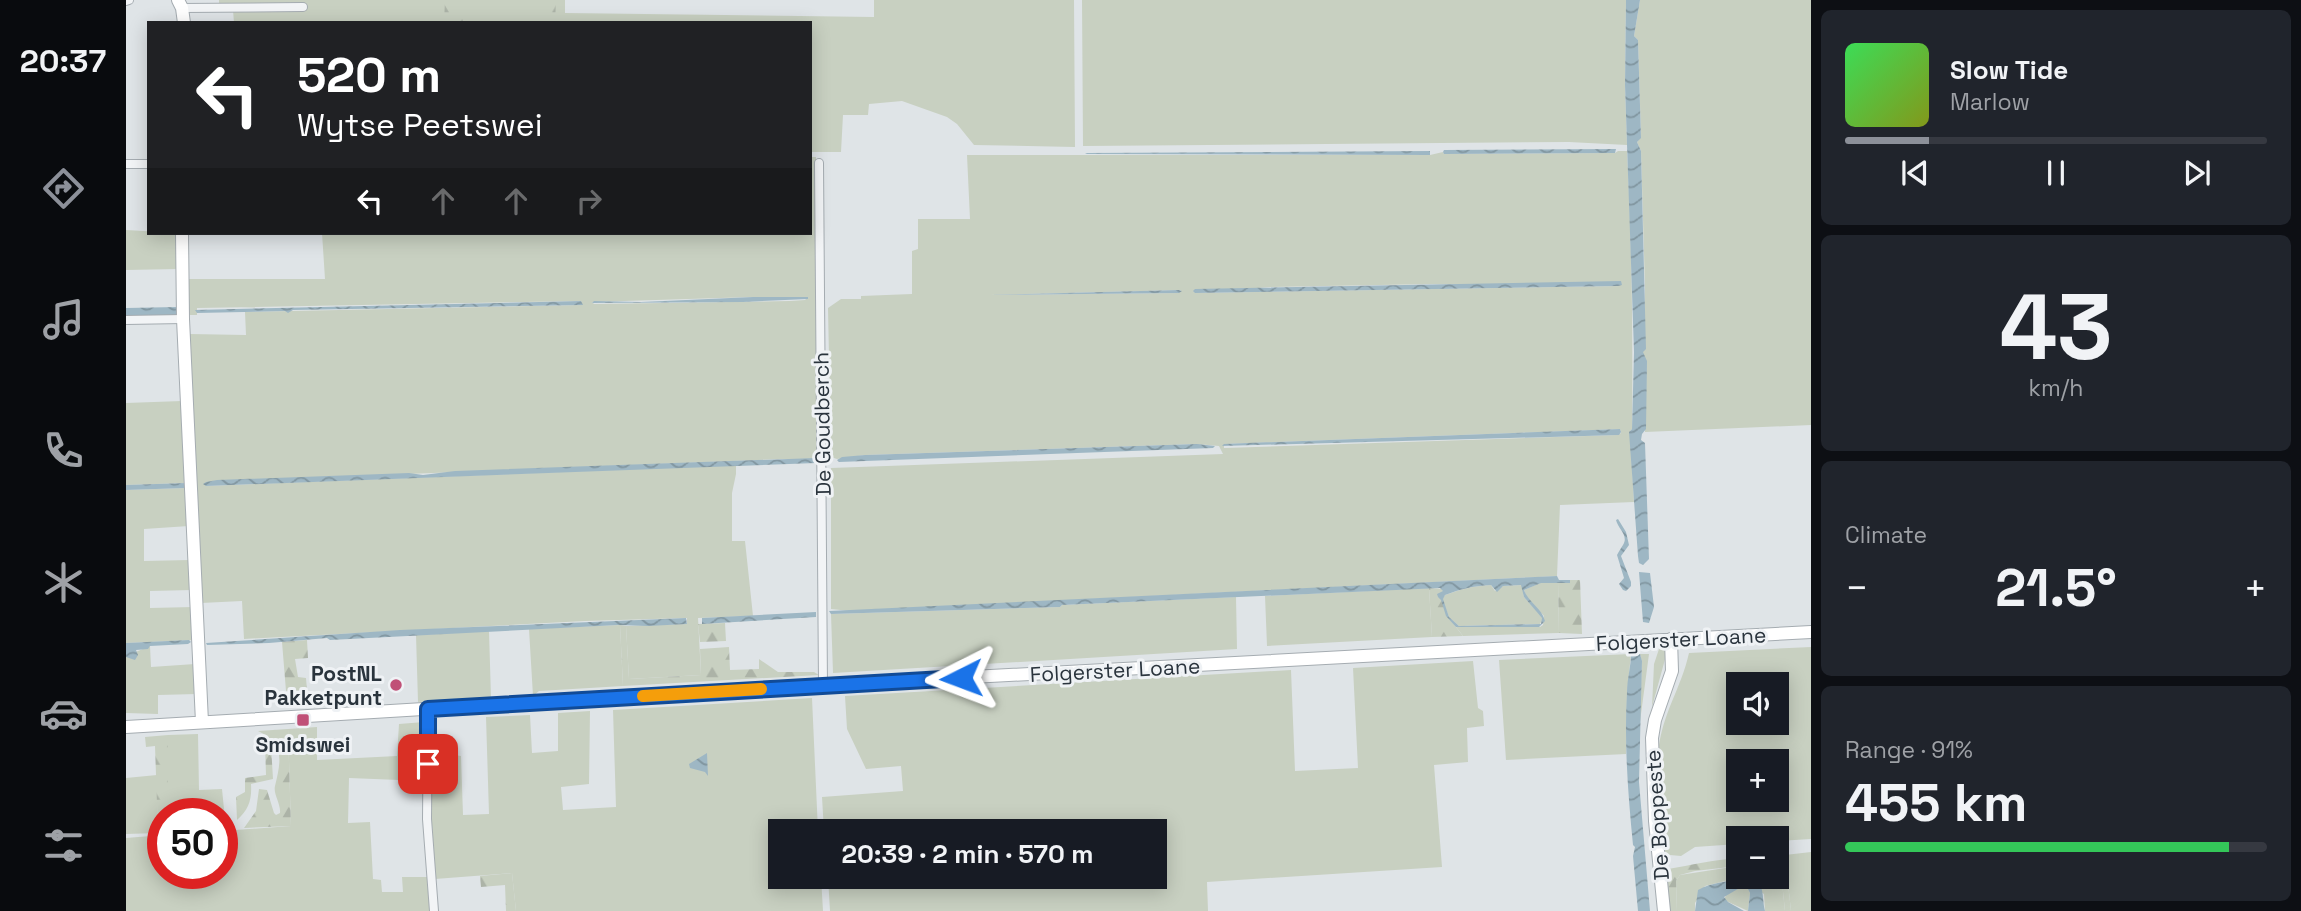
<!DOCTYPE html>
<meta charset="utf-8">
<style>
body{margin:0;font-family:"Space Grotesk",sans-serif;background:#20242c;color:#f1f3f6;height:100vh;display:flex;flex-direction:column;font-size:26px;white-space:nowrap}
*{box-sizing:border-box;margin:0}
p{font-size:23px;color:#9ea1a6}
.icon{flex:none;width:38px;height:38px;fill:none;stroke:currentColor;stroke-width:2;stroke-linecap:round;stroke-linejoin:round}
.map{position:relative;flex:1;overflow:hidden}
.drawer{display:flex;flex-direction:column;gap:10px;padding:10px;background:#0d0f14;width:490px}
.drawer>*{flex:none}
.banner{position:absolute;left:21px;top:21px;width:665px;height:214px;border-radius:0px;box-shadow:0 4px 18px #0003;background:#202124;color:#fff;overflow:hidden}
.buttons{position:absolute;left:1600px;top:672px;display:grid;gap:14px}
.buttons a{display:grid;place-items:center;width:63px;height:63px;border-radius:0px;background:#171b24;box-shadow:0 4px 18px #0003;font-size:35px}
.speed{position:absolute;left:21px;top:798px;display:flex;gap:14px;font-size:35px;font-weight:700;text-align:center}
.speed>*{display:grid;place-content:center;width:91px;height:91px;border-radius:50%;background:#171b24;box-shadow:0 4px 18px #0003;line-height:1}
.speed .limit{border:10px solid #d22;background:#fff;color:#111}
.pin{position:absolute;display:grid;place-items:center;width:60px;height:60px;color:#fff;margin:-30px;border-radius:14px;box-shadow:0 4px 10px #0006}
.me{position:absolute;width:77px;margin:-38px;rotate:267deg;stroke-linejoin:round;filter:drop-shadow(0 0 5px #0008)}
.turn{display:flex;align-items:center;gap:24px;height:147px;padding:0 35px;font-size:32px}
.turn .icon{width:91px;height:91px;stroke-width:2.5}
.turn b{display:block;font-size:49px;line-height:60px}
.lanes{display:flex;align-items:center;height:66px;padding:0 35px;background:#0003;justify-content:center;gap:35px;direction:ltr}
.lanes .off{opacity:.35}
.big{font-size:52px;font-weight:600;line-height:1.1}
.drawer .card{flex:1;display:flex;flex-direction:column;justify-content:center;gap:10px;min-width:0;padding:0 24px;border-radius:10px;background:#20242c}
.drawer .dial{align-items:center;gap:0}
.dial b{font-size:91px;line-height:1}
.song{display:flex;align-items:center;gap:21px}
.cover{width:84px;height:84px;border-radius:10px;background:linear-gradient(135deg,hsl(130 70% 55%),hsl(70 70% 35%))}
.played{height:7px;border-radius:4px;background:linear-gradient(90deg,#8c9099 20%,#363941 20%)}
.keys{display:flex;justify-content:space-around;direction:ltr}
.heat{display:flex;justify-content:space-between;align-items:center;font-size:38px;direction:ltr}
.charge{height:10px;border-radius:5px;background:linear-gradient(90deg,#34c759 91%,#363941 0)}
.trip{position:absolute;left:642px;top:819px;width:399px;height:70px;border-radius:0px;background:#171b24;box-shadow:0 4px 18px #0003;font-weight:600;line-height:70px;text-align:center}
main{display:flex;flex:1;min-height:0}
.menu{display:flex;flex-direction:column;width:126px;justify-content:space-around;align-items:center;background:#090b0e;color:#9ea1a6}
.menu .icon{width:49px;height:49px}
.menu .selected{color:#8c9099}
.menu b{font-size:32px;color:#f1f3f6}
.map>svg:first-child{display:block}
.green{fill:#c8d0c1;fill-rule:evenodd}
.forest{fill:url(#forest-firs)}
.water{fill:url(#water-waves);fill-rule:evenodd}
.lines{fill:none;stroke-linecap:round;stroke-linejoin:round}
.street-casing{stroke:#a5acb1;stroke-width:10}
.secondary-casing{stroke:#a5acb1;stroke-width:14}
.street{stroke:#f2f4f6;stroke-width:8}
.secondary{stroke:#fff;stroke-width:12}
.route-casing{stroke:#114b97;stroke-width:18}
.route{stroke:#1a73e8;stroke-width:12}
.slow{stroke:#f59e0b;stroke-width:12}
.poi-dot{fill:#c05077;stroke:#eff2f5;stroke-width:2.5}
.labels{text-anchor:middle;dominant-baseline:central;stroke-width:6;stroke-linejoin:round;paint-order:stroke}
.street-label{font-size:21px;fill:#2a343d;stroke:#eff2f5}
.poi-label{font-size:21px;font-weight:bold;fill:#2a343d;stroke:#eff2f5;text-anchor:end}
</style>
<main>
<nav class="menu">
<b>20:37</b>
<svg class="icon selected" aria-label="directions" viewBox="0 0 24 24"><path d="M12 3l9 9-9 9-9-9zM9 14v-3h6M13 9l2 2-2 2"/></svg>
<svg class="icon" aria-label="music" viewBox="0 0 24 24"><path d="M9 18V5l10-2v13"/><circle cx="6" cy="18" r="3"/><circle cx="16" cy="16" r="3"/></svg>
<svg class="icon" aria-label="phone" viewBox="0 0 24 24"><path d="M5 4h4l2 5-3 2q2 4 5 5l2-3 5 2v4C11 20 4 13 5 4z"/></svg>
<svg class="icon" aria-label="climate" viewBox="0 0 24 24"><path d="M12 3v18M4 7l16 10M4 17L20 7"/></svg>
<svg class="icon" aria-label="car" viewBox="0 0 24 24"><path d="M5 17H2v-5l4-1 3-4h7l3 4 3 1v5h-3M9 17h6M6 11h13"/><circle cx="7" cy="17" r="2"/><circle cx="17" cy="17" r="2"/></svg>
<svg class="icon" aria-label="filters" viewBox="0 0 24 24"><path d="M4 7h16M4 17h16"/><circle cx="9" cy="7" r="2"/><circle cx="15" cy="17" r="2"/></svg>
</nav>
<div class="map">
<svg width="1685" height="911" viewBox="0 0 1685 911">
<defs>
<pattern id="forest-firs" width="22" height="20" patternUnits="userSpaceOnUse" patternTransform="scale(1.75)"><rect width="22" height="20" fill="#c8d0c1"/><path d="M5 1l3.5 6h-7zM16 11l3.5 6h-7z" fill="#acb3a7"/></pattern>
<pattern id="water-waves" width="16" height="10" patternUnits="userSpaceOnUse" patternTransform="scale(1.75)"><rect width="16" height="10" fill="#9eb7c4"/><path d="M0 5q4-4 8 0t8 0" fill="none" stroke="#8196a0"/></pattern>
</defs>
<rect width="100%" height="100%" fill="#dfe4e7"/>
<!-- green -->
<path class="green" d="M93 0H439V13L748 17V0H948L949 147 848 145 831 124 821 117 776 101 743 104 742 115H717L715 152H684V23H108L107 10 93 4Z
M956 0H1500L1499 85 1501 145 1443 142 957 146Z
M1514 0H1685V425L1519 432 1517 352 1519 287 1515 151 1511 142 1515 137 1512 40 1508 36Z
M1492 151H1501C1506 244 1507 336 1506 429L1504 431 1508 502 1434 505 1431 576 724 611 705 609V468L1097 454 1093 446 1071 444 739 455 711 459 705 457 702 308 715 299H735V296L786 294V251L792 249V219H844L841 155H1304L1317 152 1318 154 1489 153ZM1308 284 1495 286 1067 293 1145 287ZM1055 290 1053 293 863 295ZM1494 429 1495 433 1492 435 1098 448V444Z
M684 157H690L691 460 657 459 80 482V486L610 465V474L606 493V541H619L627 616 572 618 575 675 503 679 500 626 561 624V618L459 621 118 639 116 601 75 603 63 334 120 335 119 312 456 305 455 301 71 308V315H62L61 279H199L196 233H684ZM627 297H682L679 300 664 301 468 304 466 302Z
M0 230 52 233V269L0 270Z
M56 401 60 483 0 485V403Z
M60 488 63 526 18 529V561L64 560 66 590 24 591V608L67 607 68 640 0 643V490Z
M1432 582 1433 633 1337 636 1330 627H1414L1417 625 1418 616 1401 598 1398 590 1414 583Z
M1365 585 1369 591 1377 586 1396 585 1398 597 1417 618 1414 624 1333 626 1323 617 1316 599 1319 595C1336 589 1346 586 1365 585Z
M1303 588 1306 637 1141 646 1139 596Z
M1110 597 1111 649 707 673 705 614 934 607 936 605Z
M494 625 497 686 413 691 407 696 403 629Z
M363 631 365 698 292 702 290 635Z
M24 646 25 667 69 664 71 694 32 695V714L0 713V656Z
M1534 646 1541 652 1526 707 1528 664Z
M1685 647V839L1650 841V838H1612V844L1569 847 1555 856 1544 855 1537 851 1532 753C1536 713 1555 689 1563 653ZM1612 684H1650V723H1612ZM1612 761H1650V800H1612Z
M1505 654 1501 693 1500 754 1380 760 1373 660Z
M1514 654H1523L1513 729 1516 662Z
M1347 661 1352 708 1357 711 1358 726 1341 728 1342 762 1308 765 1316 867 1081 882 1082 911H704L702 877H1029V831H698L696 797 777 791 775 766 740 769 721 729 719 696 1165 670 1169 771 1232 768 1227 668Z
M686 698 692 831H654V877H695L697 911H390L386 873 309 879 305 806 306 752 335 756 337 815 363 814 360 717 404 715 406 753 432 751V713L464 711 463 784 435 787 437 810 490 807 487 710Z
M298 722V781L223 778 222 823 244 822 247 879 255 880 256 892H277L276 877H301L304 911H0V838L37 835V873H96V831L165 826 162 729 191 727V760L271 756 273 724Z
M72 734 73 790 96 789 100 829H96V814H42V735Z
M31 775 32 833 0 834V778Z
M1685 852V911H1665L1659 855Z
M1650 862H1654L1659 911H1639L1638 894 1615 877 1579 886 1569 903V911H1551L1550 881 1554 875 1612 866V877H1650Z
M1617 886H1621L1624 893 1622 911 1598 900 1600 895Z"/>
<!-- forest -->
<path class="forest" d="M319 0H338L337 23H318Z
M418 0H430L429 23H418Z
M1444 580H1454L1456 634 1433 633 1432 582 1444 583Z
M1303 588 1317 589C1314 610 1325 620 1337 636L1306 637Z
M599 623 600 641 574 642 572 624Z
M494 625 500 626 503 679 575 675 574 649 603 647 604 670 633 669V659L652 672H688L693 675 497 686Z
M181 640 182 658 169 659 172 677 180 678 181 690 160 691 156 642Z
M162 729 165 826 118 828 130 811 133 789 141 790 148 813 150 815 154 813C155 804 147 794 149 786 155 761 159 744 132 731Z
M42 735V814H37V832L32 833 29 746 20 747 19 737Z
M139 744 145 745 147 779 125 784C126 799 123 810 111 820L110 797 119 792V778L140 775Z
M1650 855H1659L1665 911H1659L1654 862H1650Z
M1612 858V866L1569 871 1554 875 1550 881 1551 911H1543L1540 873 1542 869C1565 865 1587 860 1612 858Z
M386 873 390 911H380L379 885 355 887 354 876Z"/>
<!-- water -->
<path class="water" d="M1500 0H1514L1508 36 1512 40 1515 138 1511 142 1515 151 1520 349 1517 352 1521 361 1520 429 1516 434 1515 440 1519 443 1523 559 1517 565 1513 563 1512 556 1503 432 1506 429 1508 352 1499 85Z
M1490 149 1489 153 1318 154 1317 152 1318 150Z
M1304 151V155L959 154 961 153Z
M1495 281 1496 285 1492 286 1069 293 1067 291 1069 289Z
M1053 290 1056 291 1053 293 863 295Z
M627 297H682V299L617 302 466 303 468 301 515 302Z
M455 301 457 305 167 310 162 313 159 311 71 313 69 310Z
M51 307 50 315 0 316V308Z
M1494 429 1495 432 1493 435 1096 446 1098 444 1121 443Z
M1071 444 1089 446 1087 448 713 462 711 460 716 457 739 455Z
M689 458 691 460 690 463 80 486 77 484 80 482 91 480 283 473 297 475 329 471Z
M60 483V488L0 490V485Z
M1492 519 1500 532 1503 545 1495 556 1505 582V586L1500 591 1497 590 1493 584 1498 578 1491 555C1493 551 1495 548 1497 545 1503 535 1492 529 1490 520Z
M1513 572 1524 573 1528 607 1523 623 1517 622Z
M1431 576 1433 580H1444V583H1415L1398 590C1402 602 1416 608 1419 621L1413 627H1330L1320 616 1315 600 1312 597 1311 594 1317 591 1314 588 936 605 934 607 705 614 703 611ZM1365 585 1371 592 1377 586 1395 585 1398 597 1416 618 1415 624 1333 626 1323 617 1317 599 1319 595C1335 589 1346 586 1365 585Z
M690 612V617L576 624V618Z
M560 618 561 624 522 626 492 625 204 640 201 638 143 643 81 645 80 643 274 630Z
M63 640 65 642 62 644 24 646 22 649 10 650 12 655 9 660 0 657V643Z
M1505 654H1514L1516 661 1513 782 1524 911H1512L1507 856 1509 847 1507 845C1502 794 1498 743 1501 692 1501 679 1505 666 1505 654Z
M581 753 582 776 579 772 564 768 563 764Z
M1615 877C1641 877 1635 894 1639 911H1622L1624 893 1621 887 1617 886 1598 897 1602 902 1618 911H1569L1572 890C1585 882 1601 883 1615 877Z"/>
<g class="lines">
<!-- street casing -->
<g class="street-casing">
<path id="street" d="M0 1 3 0
M56 8 177 7
M693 163 697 685
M0 164H23
M0 320 57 319
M302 709 301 819 308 911"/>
</g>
<!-- secondary casing -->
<g class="secondary-casing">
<path id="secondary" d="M52 0 56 8 58 23
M56 233 57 319 76 722
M0 727 697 685 1685 632
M1538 911 1529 821 1526 738 1529 720 1546 671 1545 639"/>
</g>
<!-- street -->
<use href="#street" class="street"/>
<!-- secondary -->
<use href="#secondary" class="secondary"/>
</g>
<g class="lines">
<!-- route casing -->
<g class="route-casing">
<path id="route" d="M302 764V709L835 678"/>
</g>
<!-- route -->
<use href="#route" class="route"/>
<!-- slow -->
<path class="slow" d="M517 696 635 689"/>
</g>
<!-- markers -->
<g class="poi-dot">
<circle cx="270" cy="685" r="7"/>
<rect x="170" y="713" width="14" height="14" rx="3.5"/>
</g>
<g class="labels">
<!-- street labels -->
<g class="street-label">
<text transform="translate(696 424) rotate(-91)">De Goudberch</text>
<text transform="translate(1555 639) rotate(-3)">Folgerster Loane</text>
<text transform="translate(989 670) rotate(-3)">Folgerster Loane</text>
<text transform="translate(1531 815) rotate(-94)">De Boppeste</text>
</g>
<!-- poi labels -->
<g class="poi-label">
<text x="256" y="673">PostNL<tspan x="256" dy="24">Pakketpunt</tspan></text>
<text x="177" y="744" text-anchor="middle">Smidswei</text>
</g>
</g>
</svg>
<div class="buttons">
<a><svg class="icon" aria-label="sound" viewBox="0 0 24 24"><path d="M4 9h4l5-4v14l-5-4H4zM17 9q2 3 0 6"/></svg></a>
<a>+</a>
<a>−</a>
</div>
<div class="speed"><div class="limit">50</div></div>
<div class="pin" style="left:302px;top:764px;background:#d93025"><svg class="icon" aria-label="arrive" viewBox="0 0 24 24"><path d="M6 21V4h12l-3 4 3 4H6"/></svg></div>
<svg class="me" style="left:835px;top:678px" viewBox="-20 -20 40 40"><path d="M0-17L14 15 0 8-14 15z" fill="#1a73e8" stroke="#fff" stroke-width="4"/></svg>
<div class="trip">20:39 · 2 min · 570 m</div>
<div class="banner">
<div class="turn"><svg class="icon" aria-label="left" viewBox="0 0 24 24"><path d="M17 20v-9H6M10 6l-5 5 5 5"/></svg><div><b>520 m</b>Wytse Peetswei</div></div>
<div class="lanes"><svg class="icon" aria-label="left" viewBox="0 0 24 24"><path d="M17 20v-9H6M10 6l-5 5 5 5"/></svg><svg class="icon off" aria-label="ahead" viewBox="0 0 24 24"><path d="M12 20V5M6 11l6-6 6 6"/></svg><svg class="icon off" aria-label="ahead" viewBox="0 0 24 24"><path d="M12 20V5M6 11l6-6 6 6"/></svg><svg class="icon off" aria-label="right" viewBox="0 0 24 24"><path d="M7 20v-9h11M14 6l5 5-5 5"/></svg></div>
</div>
</div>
<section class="drawer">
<div class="card">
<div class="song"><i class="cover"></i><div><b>Slow Tide</b><p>Marlow</p></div></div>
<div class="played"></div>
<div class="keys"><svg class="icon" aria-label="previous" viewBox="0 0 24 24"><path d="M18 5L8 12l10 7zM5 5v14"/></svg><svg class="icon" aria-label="pause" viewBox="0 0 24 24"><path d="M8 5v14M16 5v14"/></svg><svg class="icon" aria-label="next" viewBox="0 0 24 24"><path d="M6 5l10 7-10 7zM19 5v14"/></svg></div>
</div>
<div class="card dial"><b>43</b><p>km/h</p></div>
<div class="card"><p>Climate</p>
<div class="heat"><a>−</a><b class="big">21.5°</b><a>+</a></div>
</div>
<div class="card"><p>Range · 91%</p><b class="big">455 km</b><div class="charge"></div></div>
</section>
</main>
